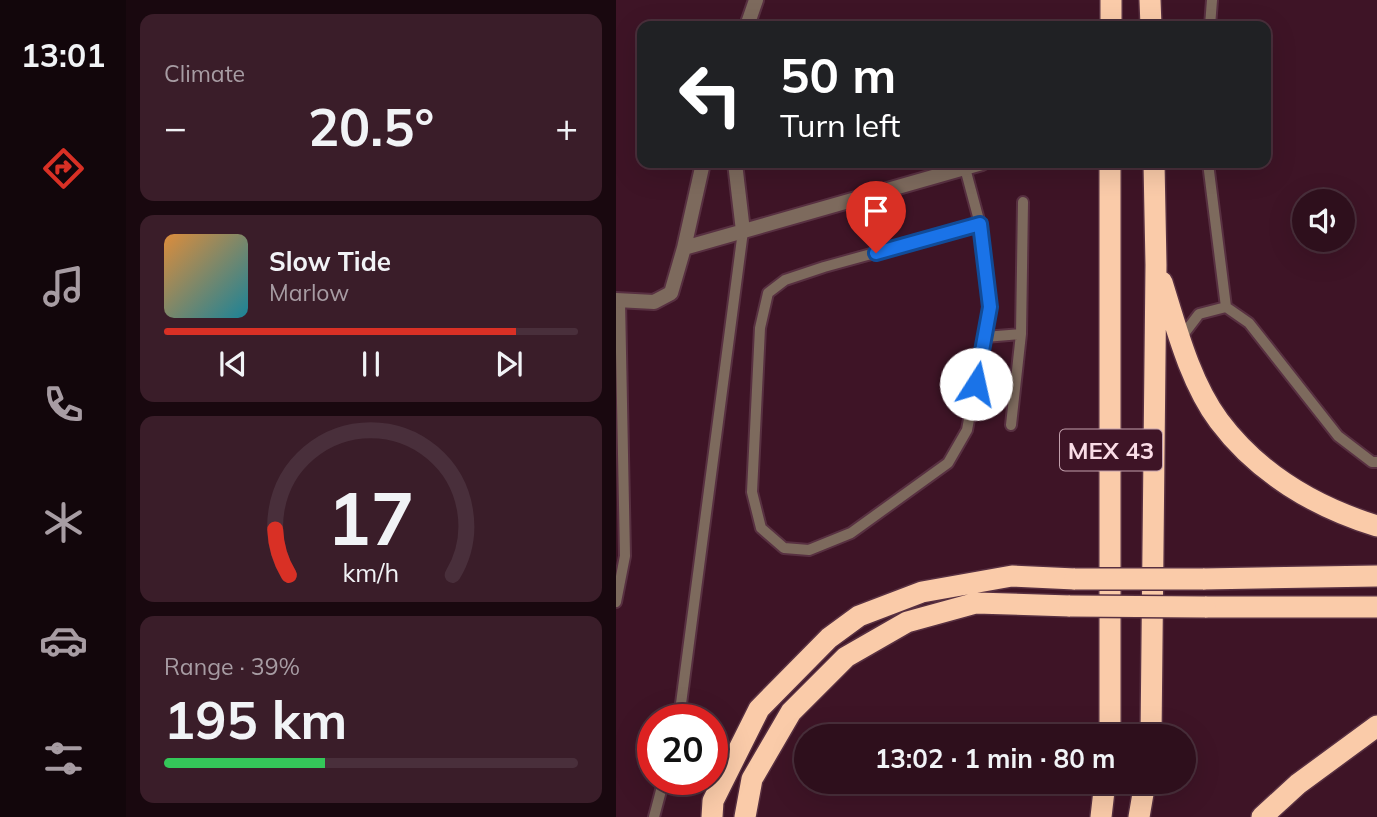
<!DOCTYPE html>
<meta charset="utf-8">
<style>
body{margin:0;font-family:Mulish,sans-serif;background:#3a1d29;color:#f1f3f6;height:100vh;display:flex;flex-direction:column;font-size:26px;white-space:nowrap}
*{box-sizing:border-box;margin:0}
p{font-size:23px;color:#a79ca3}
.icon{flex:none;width:38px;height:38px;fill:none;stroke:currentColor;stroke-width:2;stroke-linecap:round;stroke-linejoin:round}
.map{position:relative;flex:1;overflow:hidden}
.details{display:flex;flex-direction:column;gap:14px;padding:14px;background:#19080f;width:490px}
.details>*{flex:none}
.hud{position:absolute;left:21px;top:21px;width:634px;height:147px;border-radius:14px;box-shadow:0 7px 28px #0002,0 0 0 2px #492f3b;background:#202124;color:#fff;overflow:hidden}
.controls{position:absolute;left:676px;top:189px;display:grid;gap:14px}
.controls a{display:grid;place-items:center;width:63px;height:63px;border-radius:50%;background:#2e0f1c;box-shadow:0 7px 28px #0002,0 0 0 2px #492f3b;font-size:35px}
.speed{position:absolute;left:21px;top:704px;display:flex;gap:14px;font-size:35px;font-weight:700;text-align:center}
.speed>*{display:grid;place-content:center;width:91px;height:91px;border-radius:50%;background:#2e0f1c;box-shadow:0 7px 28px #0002,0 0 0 2px #492f3b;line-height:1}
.speed .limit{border:10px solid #d22;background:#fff;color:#111}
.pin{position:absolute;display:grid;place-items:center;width:60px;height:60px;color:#fff;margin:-72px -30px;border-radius:50% 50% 50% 0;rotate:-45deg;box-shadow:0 0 7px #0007}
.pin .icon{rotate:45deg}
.me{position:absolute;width:77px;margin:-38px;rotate:10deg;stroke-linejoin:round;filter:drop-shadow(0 0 5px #0008)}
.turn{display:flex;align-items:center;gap:24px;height:147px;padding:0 28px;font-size:32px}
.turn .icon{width:91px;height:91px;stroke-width:2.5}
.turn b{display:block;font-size:49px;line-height:60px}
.big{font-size:52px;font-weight:700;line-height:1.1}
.details .card{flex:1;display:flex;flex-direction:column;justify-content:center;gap:10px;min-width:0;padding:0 24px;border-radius:14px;background:#3a1d29}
.details .dial{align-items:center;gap:0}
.dial svg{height:182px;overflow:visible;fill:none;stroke:#492f3b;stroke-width:7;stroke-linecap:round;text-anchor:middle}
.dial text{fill:#f1f3f6;stroke:none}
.song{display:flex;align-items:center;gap:21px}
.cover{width:84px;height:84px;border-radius:10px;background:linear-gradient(135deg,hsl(30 70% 55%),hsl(190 70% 35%))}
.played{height:7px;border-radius:4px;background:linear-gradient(90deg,#d93025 85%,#492f3b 85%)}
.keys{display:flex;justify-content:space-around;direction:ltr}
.heat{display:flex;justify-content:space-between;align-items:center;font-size:38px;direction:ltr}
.charge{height:10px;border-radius:5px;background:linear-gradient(90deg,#34c759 39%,#492f3b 0)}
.trip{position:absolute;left:178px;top:724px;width:402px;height:70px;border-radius:35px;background:#2e0f1c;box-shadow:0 7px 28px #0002,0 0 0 2px #492f3b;font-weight:700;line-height:70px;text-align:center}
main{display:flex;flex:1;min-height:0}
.menu{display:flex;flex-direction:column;width:126px;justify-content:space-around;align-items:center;background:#12060b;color:#a79ca3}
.menu .icon{width:49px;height:49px}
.menu .on{color:#d93025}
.menu b{font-size:32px;color:#f1f3f6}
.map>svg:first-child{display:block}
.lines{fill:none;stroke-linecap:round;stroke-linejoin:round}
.lane-casing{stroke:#583041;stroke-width:14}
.street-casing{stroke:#583041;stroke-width:18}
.highway-casing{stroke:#583041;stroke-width:24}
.lane{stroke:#7d6a5d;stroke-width:10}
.street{stroke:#7d6a5d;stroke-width:14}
.highway{stroke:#facba9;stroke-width:21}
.highway-bridge-casing{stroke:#583041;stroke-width:24;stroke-linecap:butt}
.highway-bridge{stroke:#facba9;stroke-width:21}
.route-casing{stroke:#114b97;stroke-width:18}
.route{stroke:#1a73e8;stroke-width:12}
.labels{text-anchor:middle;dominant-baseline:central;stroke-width:7;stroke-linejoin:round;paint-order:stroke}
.shield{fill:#3e1426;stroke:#c2a0ac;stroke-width:2}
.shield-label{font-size:24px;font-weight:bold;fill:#fadce6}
</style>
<main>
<nav class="menu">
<b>13:01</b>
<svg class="icon on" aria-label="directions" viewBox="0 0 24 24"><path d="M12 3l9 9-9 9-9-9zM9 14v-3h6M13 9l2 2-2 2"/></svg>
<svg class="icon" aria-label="music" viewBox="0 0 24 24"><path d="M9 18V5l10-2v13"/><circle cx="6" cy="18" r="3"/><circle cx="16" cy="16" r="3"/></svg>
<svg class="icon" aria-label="phone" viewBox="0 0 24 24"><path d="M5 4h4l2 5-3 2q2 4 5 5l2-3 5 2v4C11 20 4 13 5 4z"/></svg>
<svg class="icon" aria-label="climate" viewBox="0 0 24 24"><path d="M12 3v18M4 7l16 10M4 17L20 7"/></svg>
<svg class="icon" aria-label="car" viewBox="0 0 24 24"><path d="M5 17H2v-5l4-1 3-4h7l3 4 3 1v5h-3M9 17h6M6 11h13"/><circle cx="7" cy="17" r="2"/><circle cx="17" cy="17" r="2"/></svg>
<svg class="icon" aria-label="filters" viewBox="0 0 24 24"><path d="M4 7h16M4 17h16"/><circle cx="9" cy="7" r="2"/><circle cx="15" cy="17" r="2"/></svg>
</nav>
<section class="details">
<div class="card"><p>Climate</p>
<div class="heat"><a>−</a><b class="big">20.5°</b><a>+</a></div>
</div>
<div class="card">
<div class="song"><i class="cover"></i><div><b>Slow Tide</b><p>Marlow</p></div></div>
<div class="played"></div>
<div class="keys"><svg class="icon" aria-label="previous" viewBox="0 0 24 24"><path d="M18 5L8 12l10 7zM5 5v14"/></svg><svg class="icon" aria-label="pause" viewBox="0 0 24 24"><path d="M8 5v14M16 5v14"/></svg><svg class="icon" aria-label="next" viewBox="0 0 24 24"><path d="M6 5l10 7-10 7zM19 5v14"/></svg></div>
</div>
<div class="card dial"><svg viewBox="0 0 100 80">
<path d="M14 69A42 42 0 1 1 86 69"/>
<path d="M14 69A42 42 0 0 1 8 49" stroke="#d93025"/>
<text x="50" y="56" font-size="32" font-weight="700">17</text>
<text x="50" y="72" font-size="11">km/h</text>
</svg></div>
<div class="card"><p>Range · 39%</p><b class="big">195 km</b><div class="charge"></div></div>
</section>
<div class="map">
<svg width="761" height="817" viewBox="0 0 761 817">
<rect width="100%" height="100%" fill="#3e1426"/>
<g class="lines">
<!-- lane casing -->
<g class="lane-casing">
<path id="lane" d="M594 26 596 0
M592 163 610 307
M349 168 364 224 374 307 351 430 332 463 235 533 193 550 168 548 145 528 136 492 144 328 152 293 169 280 208 267 364 224
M369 337 405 334
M564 339 583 314 610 307 633 323 722 436 756 462H761
M395 425 405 334 407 202
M0 602 9 556 4 301
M63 719 127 231
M38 817 48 779"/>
</g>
<!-- street casing -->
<g class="street-casing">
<path id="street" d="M131 26 140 0
M119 163 127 231
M68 248 87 163
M0 300 38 302 55 293 68 248 366 163"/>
</g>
<!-- highway casing -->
<g class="highway-casing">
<path id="highway" d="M534 0 535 26
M495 26V0
M546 282C560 327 574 382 603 421 642 473 699 507 761 526
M587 579 761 576
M589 607H761
M494 737V163
M535 737 540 265 538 163
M96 817 97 801 143 709 213 638 243 616 306 592 396 576 459 579
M129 817 136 779 175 712 230 657 291 622 360 603 454 606
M485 817 489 782
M523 817 529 782
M646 817 682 784 761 726"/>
</g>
<!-- lane -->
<use href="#lane" class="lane"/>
<!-- street -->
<use href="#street" class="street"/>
<!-- highway -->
<use href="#highway" class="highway"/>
<!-- highway-bridge casing -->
<g class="highway-bridge-casing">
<path id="highway-bridge" d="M459 579H587
M454 606 589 607"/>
</g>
<!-- highway-bridge -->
<use href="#highway-bridge" class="highway-bridge"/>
</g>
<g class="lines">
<!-- route casing -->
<g class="route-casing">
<path id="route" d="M260 253 364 224 374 307 360 384"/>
</g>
<!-- route -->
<use href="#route" class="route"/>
</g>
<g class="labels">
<!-- shield labels -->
<rect class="shield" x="444" y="429.5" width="102" height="41" rx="5"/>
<g class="shield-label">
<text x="495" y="450">MEX 43</text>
</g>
</g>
</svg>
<div class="controls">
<a><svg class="icon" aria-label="sound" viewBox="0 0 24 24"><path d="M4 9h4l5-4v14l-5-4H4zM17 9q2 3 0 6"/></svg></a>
</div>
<div class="speed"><div class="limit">20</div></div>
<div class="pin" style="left:260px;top:253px;background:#d93025"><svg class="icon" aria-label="arrive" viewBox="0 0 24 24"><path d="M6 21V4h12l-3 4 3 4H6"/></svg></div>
<svg class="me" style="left:360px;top:384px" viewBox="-20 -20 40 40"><circle r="19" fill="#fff"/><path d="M0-13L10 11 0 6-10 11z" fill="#1a73e8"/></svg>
<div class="trip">13:02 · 1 min · 80 m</div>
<div class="hud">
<div class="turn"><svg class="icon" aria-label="left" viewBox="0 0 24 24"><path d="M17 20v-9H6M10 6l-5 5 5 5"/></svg><div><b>50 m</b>Turn left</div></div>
</div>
</div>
</main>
